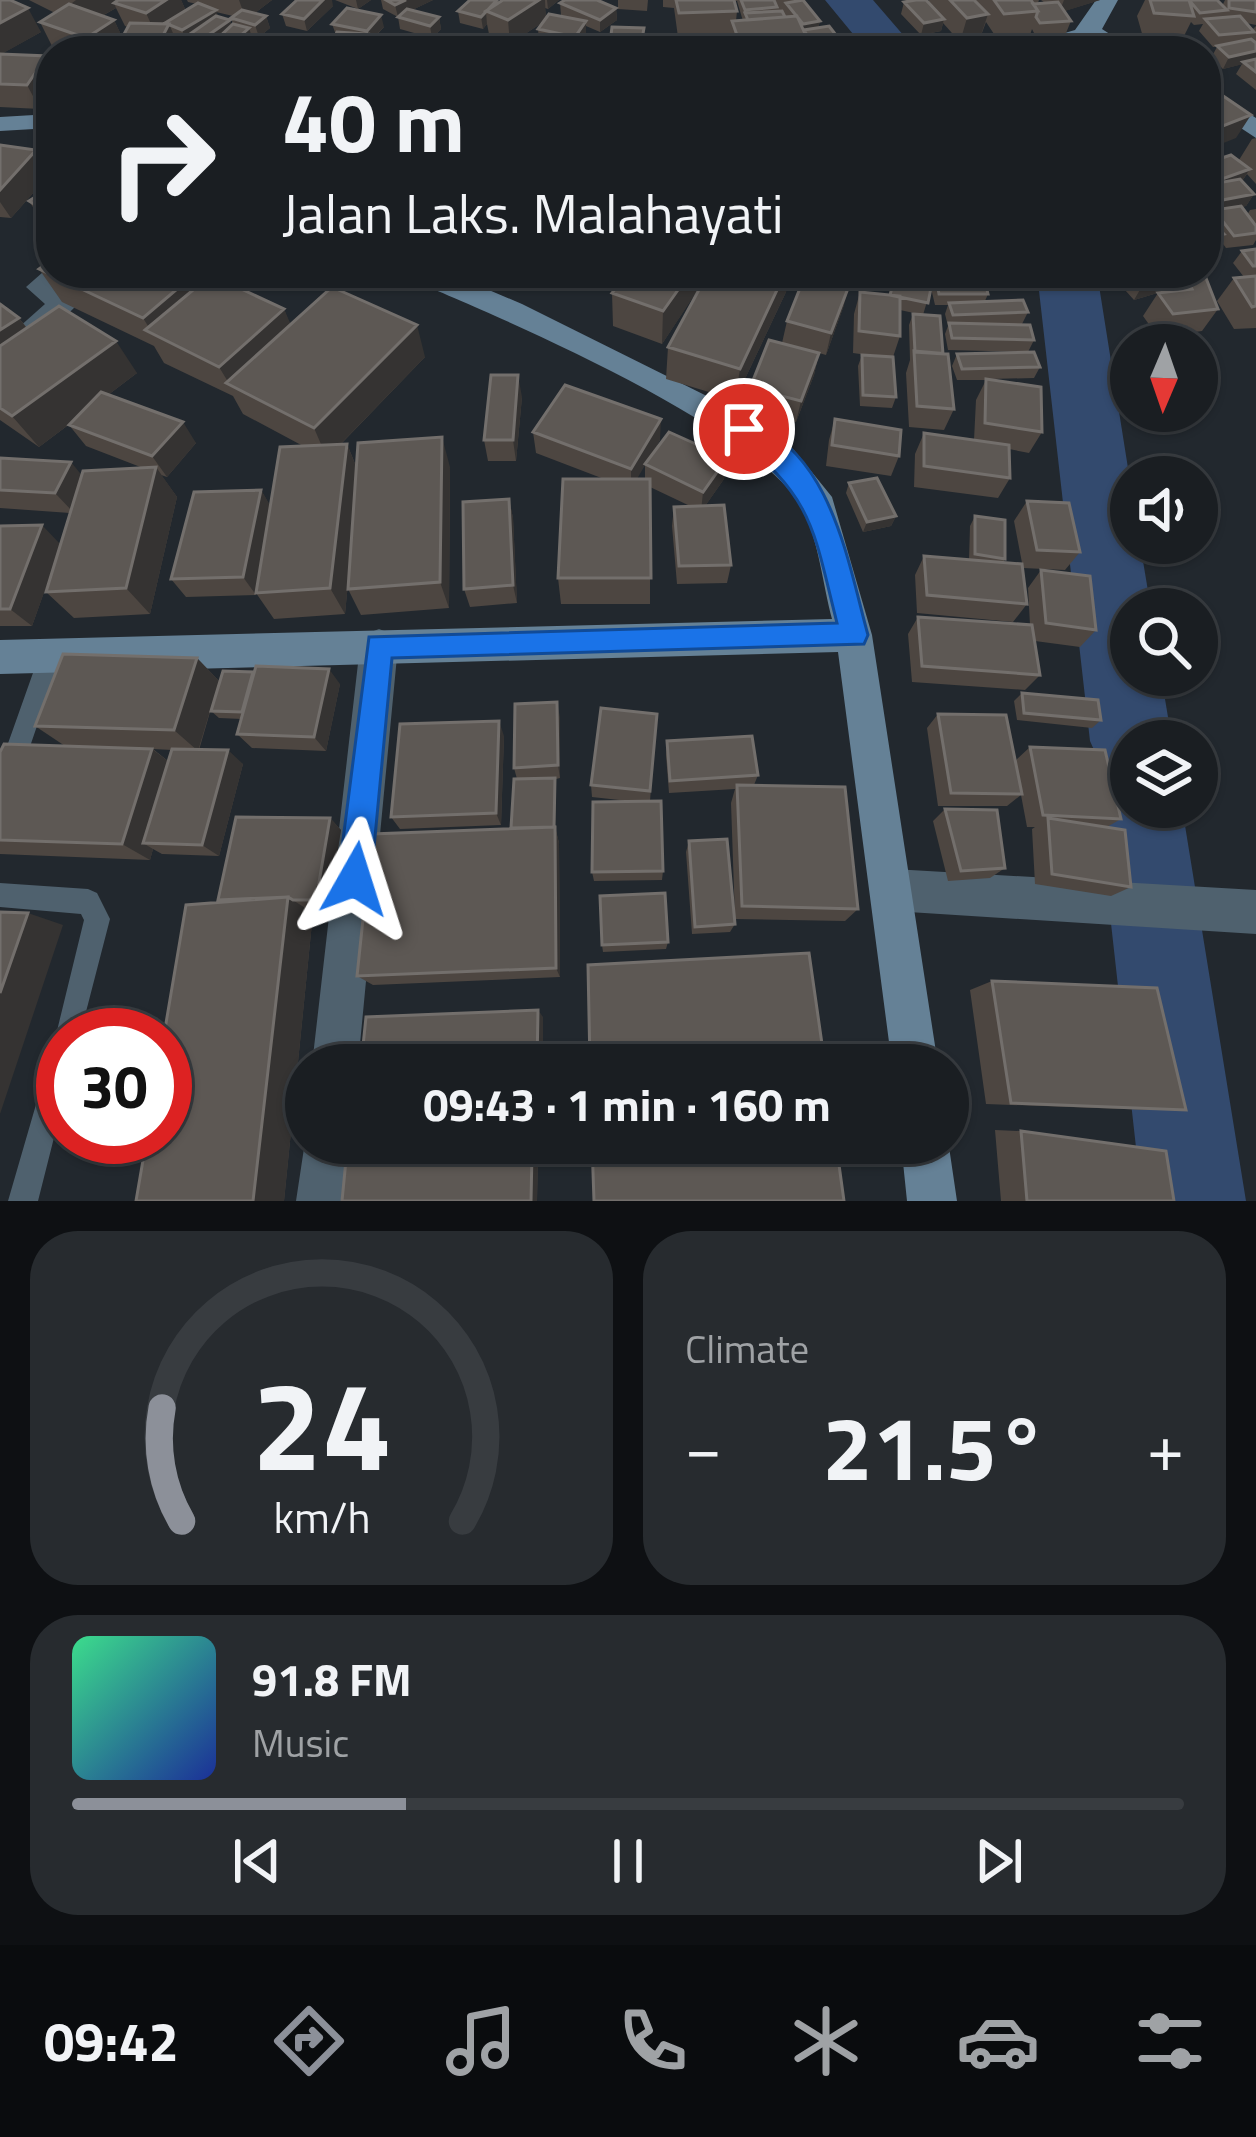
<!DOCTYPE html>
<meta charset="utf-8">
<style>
body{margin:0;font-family:"Titillium Web",sans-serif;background:#272b2f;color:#f1f3f6;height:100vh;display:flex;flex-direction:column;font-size:45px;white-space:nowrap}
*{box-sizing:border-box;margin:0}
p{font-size:39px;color:#9fa2a5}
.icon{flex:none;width:66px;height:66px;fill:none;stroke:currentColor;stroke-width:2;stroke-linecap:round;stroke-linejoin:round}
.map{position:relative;height:1201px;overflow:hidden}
.panel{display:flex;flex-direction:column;gap:30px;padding:30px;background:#0e1013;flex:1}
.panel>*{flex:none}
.top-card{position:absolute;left:36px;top:36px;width:1185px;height:252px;border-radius:48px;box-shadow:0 3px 9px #0004,0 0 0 3px #383c40;background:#1a1e22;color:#f1f3f6;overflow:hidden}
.needle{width:78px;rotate:182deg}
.fabs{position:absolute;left:1110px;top:324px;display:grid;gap:24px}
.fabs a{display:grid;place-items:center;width:108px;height:108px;border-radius:50%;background:#1a1e22;box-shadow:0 3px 9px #0004,0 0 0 3px #383c40;font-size:60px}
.speed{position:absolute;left:36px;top:1008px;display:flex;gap:24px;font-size:60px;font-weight:700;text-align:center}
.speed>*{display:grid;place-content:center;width:156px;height:156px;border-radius:50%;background:#1a1e22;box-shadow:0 3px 9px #0004,0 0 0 3px #383c40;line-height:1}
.speed .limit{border:18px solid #d22;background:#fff;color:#111}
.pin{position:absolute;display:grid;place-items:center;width:102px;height:102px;color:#fff;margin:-51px;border:6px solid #fff;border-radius:50%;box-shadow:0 3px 12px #0007}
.me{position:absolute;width:132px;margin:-66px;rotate:6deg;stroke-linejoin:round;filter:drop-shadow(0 0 9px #0008)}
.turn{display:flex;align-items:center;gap:42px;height:252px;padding:0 48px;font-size:54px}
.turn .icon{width:156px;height:156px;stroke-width:2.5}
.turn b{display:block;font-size:84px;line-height:102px}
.big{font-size:90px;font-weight:700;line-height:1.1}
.panel .widget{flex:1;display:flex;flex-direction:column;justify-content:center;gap:18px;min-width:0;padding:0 42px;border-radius:48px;background:#272b2f}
.panel .dial{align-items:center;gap:0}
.dial svg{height:312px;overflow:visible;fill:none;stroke:#383c40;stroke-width:7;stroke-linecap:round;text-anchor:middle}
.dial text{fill:#f1f3f6;stroke:none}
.song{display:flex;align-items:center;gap:36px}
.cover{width:144px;height:144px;border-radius:18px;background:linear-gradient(135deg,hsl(150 70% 55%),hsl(230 70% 35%))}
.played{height:12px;border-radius:6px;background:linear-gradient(90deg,#8c9099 30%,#383c40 30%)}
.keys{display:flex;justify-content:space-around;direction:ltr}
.heat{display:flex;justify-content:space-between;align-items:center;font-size:66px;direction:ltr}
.panel .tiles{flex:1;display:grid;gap:30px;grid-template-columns:1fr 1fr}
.widget:last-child{grid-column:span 2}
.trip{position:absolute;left:285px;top:1044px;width:684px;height:120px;border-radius:60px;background:#1a1e22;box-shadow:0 3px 9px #0004,0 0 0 3px #383c40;font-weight:700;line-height:120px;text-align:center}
.tabs{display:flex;height:192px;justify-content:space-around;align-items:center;background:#0a0c0e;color:#9fa2a5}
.tabs .icon{width:84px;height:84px}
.tabs .active{color:#8c9099}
.tabs b{font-size:54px;color:#f1f3f6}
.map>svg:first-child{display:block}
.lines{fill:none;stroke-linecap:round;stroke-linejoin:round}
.river{fill:#334a6e;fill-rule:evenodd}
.lane{fill:#4f616e;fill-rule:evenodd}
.street{fill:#4f616e;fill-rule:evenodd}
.secondary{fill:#658196;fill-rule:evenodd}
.wall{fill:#4d4641;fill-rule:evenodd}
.shaded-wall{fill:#353332}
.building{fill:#5d5854;stroke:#736f6c;stroke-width:3}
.route{fill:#1a73e8;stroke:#114b97;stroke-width:3}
</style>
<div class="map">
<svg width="1256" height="1201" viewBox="0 0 1256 1201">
<rect width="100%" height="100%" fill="#22282e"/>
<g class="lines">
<!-- river -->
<path class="river" d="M825 0H873L917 51H867Z
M1037 273H1097L1131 487V543H1140L1151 609H1131V675H1161L1172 741H1131V807H1182L1246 1201H1142L1098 807 1110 778 1118 774 1102 768 1090 741Z"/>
<!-- lane -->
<path class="lane" d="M50 646 58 649 61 656 12 799 8 807 0 811V766L39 656 42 649Z
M0 883 88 889 97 893 110 919 80 1035H63V1102L38 1201H8L55 1039 84 920 81 914 0 907Z"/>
<!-- street -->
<path class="street" d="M51 265V273H72L60 286 79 303 11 370 0 373V344L45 304 26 287Z
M379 629 392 634 398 646 358 1065H312L360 646 366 634Z
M893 869 1256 890V934L893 911 878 905 872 890 878 875Z
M306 1135V1143H351L346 1201H296Z"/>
<!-- secondary -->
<path class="secondary" d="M1096 0H1118L1102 29 1136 51H1108L1090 40 1063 51H1003L1075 30Z
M1206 86 1256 118V138L1206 105Z
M51 114V128L0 131V117Z
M408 273H449L522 304 755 420 794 450 832 497 872 635 938 1065H892L838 652 0 674V640L832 619C823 586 819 543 804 512 764 429 502 318 412 280Z
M948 1140 957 1201H907L901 1143Z"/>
</g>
<!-- wall -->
<path class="wall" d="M0 0 41 32 1 54 47 56 51 63V93L40 109 0 107Z
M29 0H181L186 11 197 4 188 2 187 0H272L255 13 266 16 270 28 259 37 251 35 253 40 241 51H67L52 46 40 22 55 13ZM116 8 125 26 128 27 122 37 114 20 102 16ZM216 12 233 16 231 18 233 24 232 26 218 16Z
M335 0H371L358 9Z
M381 0H433L412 10 439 17 441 29 432 38 400 29 398 17 383 9Z
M503 0H559L548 9 545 8 546 18H568L561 15 560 3 616 8 617 20 600 32 586 26V33L576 49 539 41 538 29 543 22 510 44 489 34 487 24 483 29 460 23 458 11Z
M618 0H648L647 11 618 9Z
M663 0H804L820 21 818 28 842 43 840 51H807L804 48V51H732L730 45 731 35 678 37 674 8 663 7ZM735 1H737L743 21H736L737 11Z
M905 0H926L929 3V0H1039L1038 3H1045L1041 0H1100L1064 11 1071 21 1066 33 1035 35 1032 29 1030 35 996 37 986 22 980 38 960 42 943 23 941 31 921 35 901 14 904 2H907Z
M1145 0H1217L1222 6 1225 0H1256V25L1246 23 1252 30 1256 26V90L1236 74 1242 64 1223 69 1211 58 1217 47H1213L1199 31 1203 24 1194 25 1191 22 1182 40 1143 37 1137 16Z
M333 6 307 31 286 26 282 14Z
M332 24 384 27 371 41 336 35Z
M1256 138V184L1247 174 1242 181 1254 194 1246 206 1241 207 1247 215 1250 210 1256 209V240L1253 245 1226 248 1220 240 1216 246 1206 248V215L1209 218 1213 212H1209L1206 209V163L1239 160 1252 139Z
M0 145 50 174 11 218 0 217Z
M51 187V228L44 224 29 201Z
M1256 249V328L1234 329 1217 301 1234 278 1244 277 1233 263 1242 251Z
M39 269 236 287 284 309 290 325 425 357 341 444H347L356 466 450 467 449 608 361 615 348 589V583L345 614 274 619 256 593V595L186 597 171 579 261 490 270 506 303 446 243 414 233 396 164 363 154 346 62 302Z
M628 273H811L844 305 826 355 819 353 814 375 796 422 746 409 750 388 782 343 787 321 804 276 789 274 786 292 735 400 666 379 668 347 702 283 662 344 613 326 612 293Z
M829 273H856L854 279 829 276Z
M875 273H887L885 279 875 277Z
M899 273H933L928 287 931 288 935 273 988 294 985 301 1028 312 1022 324 1034 340 1028 352 948 350 945 334 948 326 945 314 948 305H935L931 288 923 315 900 310V336L893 357 896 397 892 408 860 406 858 366 862 355H867L853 353 854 314 860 292 889 295Z
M1120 273H1204L1218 309 1202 331 1158 337 1143 316 1158 293 1172 291 1176 286H1169L1168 284 1164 291 1134 300 1116 280Z
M0 304 19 318 27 328 137 373 108 395 196 443 167 477 161 475 177 497 150 614 74 618 46 592 59 550 32 626H0V526L61 544 70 513 0 508V458L82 475 143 468 86 446 69 425 75 420 39 447 0 420Z
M913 314 943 354 954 409 944 430 909 427 906 373 910 360 909 325Z
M957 354 1040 367 1034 378 991 379 1042 432 1029 453 1009 449 1010 478 998 498 914 487 915 454 924 433 974 440 976 400 986 380H957L952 366Z
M522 397 516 461H488L484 440Z
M835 419 899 456 891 476 826 466 829 440Z
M533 432 660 440 646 463 727 458 724 479 705 506 731 565 727 583 677 584 672 526 674 507 690 506 650 487V604H561L558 578 604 479 536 453ZM645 464V479H636Z
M849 483 896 516 891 526 863 532 846 493Z
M509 499 513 518 517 603 470 607 464 589Z
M1027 501 1080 552 1065 570 1023 568 1014 521Z
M975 516 1005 559 1003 563 1027 604 1013 622 917 613 915 575 924 556 969 560 970 526Z
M1041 570 1096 630 1080 647 1035 641 1040 675 1025 690 912 682 908 634 918 617 1030 625 1028 588Z
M197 658 219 681 199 750 243 764 219 856 162 854 153 849 150 860 0 854V752L65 746 35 726ZM153 749 172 750 168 761Z
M340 684 326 751 252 748 237 734 242 719 219 718 211 711Z
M1022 693 1101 720 1092 728 1017 720 1014 701Z
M657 714 650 801 663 871 662 880 594 881 592 872 628 801 592 797 591 785Z
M938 714 1015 761 1030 747 1121 819 1107 827 1131 887 1111 896 1035 884 1032 829 1035 827H1027L1021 795 1007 806H938L927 728Z
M560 717V778L556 779 555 827 559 843 560 977 373 985 357 976 511 828 517 779 514 768Z
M504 736 501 825 400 829 391 817Z
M667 741 758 775 754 785 858 909 845 921 735 919 731 803 735 789 669 793 666 755Z
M945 809 1005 868 990 878 948 881 933 821Z
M330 818 341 830 328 909H306L313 913 284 1201H136L222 902 218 900Z
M689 841 735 924 730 932 692 934 686 852Z
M668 942 666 949 603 952 602 945Z
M992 981 1186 1110H1150L986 1104 970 990Z
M995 1130 1021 1131 1174 1201H1001Z
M538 1150 537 1201 346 1160 365 1157Z"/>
<!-- shaded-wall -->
<path class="shaded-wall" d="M76 0H120L114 3 116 8 83 26 72 3Z
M166 0H181L188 15 169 24 179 47 177 51H155L157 37 146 13Z
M239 0H272L246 20Z
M323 0H332L333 6 307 31 304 19Z
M356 0H371L358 9Z
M406 0H433L398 17 395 5Z
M539 0H545L546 20 510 44 508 20Z
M547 0H559L548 9Z
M1064 0H1100L1059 13Z
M28 8 41 32 0 55V23Z
M616 8 617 20 600 32V20Z
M216 10 220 22 190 34 192 39 187 42 182 30Z
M486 12 487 24 483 29 481 17Z
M988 14 980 38 960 42 967 18Z
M381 15 384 27 360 51 368 34 367 31Z
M266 16 270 28 259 37 255 25Z
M439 17 441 29 432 38 430 26Z
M944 19 941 31 921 35 924 23Z
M114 20 125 43 114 51H92L86 38Z
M230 20 234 32 209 50 204 38Z
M586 21V33L576 49 575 37Z
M820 21 817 33 801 36 803 24Z
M249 28 253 40 241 51H234L231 44Z
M842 43 840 51H814L815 48Z
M1256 51V61L1223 69 1229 57Z
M47 56 51 63V93L40 109 27 85Z
M1251 115 1236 138 1206 150V137L1210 131Z
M36 150 50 174 11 218 0 202V190Z
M1250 169 1242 181 1214 191 1222 179Z
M1254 194 1246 206 1216 211 1214 210 1209 212 1217 201Z
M1224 234 1216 246 1206 248V243L1210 237Z
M196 273H251L171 343 153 334 143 318Z
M690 273H709L662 344 663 311Z
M785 273H789L786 292 735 400 740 369Z
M1171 280 1164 291 1134 300 1141 288Z
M850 283 844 305 826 355 831 333Z
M284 309 298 341 230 385 219 367Z
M19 318 28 330 0 347V330Z
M417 325 425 357 327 458 314 428Z
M116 341 137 373 39 447 12 416Z
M819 353 814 375 796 422 801 401Z
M518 375 522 397 516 461 513 440Z
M661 419 660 440 631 489V469Z
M183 422 196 443 167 477 152 456Z
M442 437 450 467 449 608 440 582Z
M347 444 359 474 345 614 330 588Z
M727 458 724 479 701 512 703 492Z
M71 462 88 483 74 513 55 493Z
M156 467 177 497 150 614 126 588Z
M261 490 273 510 256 595 243 577Z
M509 499 513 518 517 603 513 585Z
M896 516 891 526 863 532 867 522Z
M42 525 61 545 32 626 10 609Z
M197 658 219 681 198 751 174 730Z
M329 669 340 684 326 751 314 737Z
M557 702 560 717V778L558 765Z
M499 721 504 736 501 825 496 813Z
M152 749 177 768 143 843 153 849 150 860 122 844Z
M228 750 243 764 219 856 202 845Z
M555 778V827L559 843 560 977 556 968 554 831Z
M330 818 341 830 328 909 316 900Z
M288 897 313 913 284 1201H253Z
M28 913 63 925 0 1114V993Z
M538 1010 543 1017V1065H537Z
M538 1150 537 1201H531L532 1153Z"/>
<!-- building -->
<path class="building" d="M0 0H10L28 8 0 23Z
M118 0H166L146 13 114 3Z
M297 0H323L304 19 282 14Z
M386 0H406L395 5Z
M470 0H497L481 17 458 11Z
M503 0H539L508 20 486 11Z
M565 0H597L616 8 600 20 560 3Z
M676 0H734L737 11 679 13Z
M741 0H774L777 7 745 10Z
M803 0 820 21 803 24 786 3Z
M916 0H926L944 19 924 23 904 2Z
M950 0H974L988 14 967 18Z
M994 0H1031L1038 11 1004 14Z
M1150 0H1189L1194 16 1154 13Z
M1189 0H1217L1227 10 1200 13Z
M1229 0H1256V12L1229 8Z
M1058 2 1071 21 1040 23 1036 17 1038 11 1033 4Z
M198 3 216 10 182 30 165 23Z
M69 4 114 20 86 38 40 22Z
M347 8 381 15 367 31 332 24Z
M407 9 439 17 430 26 398 17Z
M242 10 266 16 255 25 231 18Z
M782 11 785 17 748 20 745 13Z
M549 14 586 21 575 37 538 29Z
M216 16 230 20 204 38 190 34Z
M797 16 806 36 739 41 732 21Z
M1240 16 1254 32 1219 35 1205 19Z
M130 23 169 24 155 51H115Z
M233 24 249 28 231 44 216 40Z
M829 26 842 43 815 48 804 30Z
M612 27 644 28 640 51H599L602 35H611Z
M337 32 368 34 360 51H352L350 44H331Z
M183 38 222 41 216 51H174Z
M1251 39 1256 43V51L1229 57 1217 46Z
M365 41 423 43 421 51H361Z
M315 43 350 44 348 51H312Z
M654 46H690V51H654Z
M460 48 500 51H459Z
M550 49H583V51H550Z
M0 54 47 56 27 85 0 84Z
M1256 59V72L1243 62Z
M1213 89 1251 115 1210 131 1206 128V92Z
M0 145 36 150 0 190Z
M1231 155 1250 169 1222 179 1206 166V163Z
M1240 179 1254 194 1217 201 1206 189V185Z
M51 187V214L29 201Z
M1241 206 1256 226V233L1234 236 1214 210Z
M1206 215 1224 234 1210 237 1206 233Z
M1256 249V266H1253L1242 251Z
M51 260V273H196L143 318 39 269Z
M628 273H690L663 311 612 293Z
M708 273H785L740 369 668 347Z
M806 273 850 283 831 333 787 321Z
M904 273H933L930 280Z
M935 273 983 274 988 294H939Z
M1127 273H1165L1171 280 1141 288Z
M1184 273H1204L1218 309 1173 314 1158 293 1192 289Z
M211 275 284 309 219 367 145 330Z
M1256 276V306L1252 307 1234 278Z
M894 280 931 288 928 303 890 295Z
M332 287 417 325 314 428 226 383Z
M860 292 900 296V336L859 331Z
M1023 300 1028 312 953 315 949 303Z
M0 304 19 318 0 330Z
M59 306 116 341 12 416 0 408V346Z
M913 314 940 316 943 354 915 352Z
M949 323 1030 325 1034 340 952 338Z
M769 340 819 353 801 401 750 388Z
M914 351 948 354 954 409 917 406Z
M1034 352 1040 367 962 369 957 354Z
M862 355 893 357 896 397 863 395Z
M491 375H518L513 440H484Z
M986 379 1041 387 1042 432 985 423Z
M565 385 661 419 631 469 533 432Z
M101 392 183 422 152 456 69 425Z
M835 419 901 430 899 456 832 445Z
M669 432 727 458 703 492 645 464Z
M924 433 1009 445 1010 478 924 466Z
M442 437 440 582 348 589 358 443Z
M347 444 330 588 256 593 280 447Z
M0 458 71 462 55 493 0 490Z
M156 467 126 588 46 592 83 471Z
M877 478 896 516 867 522 849 483Z
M563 479H650L651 578H558Z
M261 490 243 577 171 579 194 492Z
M509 499 513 585 464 589 463 502Z
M1027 501 1069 503 1080 552 1037 550Z
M724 505 731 565 679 566 674 507Z
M975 516 1005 520V559L975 554Z
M42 525 10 609H0V526Z
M924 556 1022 564 1027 604 927 595Z
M1041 570 1090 576 1096 630 1046 623Z
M918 617 1032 625 1040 675 922 666Z
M63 654 197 658 174 730 35 726Z
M256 666 329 669 314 737 237 734Z
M223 671 253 672 242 712 211 711Z
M1022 693 1098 700 1101 720 1024 713Z
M557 702 558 765 514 768 515 704Z
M601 708 657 714 650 791 591 785Z
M938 714 1006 715 1022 794 951 793Z
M499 721 496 813 391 817 400 724Z
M752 736 758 775 670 781 667 741Z
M4 744 152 749 122 844 0 840V752Z
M1030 747 1105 750 1121 819 1043 815Z
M172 749 228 750 202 845 143 843Z
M555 778 554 827 511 828 514 779Z
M737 785 845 787 858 909 742 906Z
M661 801 663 871 592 872 593 802Z
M945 809 997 810 1005 868 961 871Z
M236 817 330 818 316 900H293L288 897 218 900Z
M1048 818 1125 830 1131 887 1052 874Z
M555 827 556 968 357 976 372 834Z
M727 839 735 924 695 927 689 841Z
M665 893 668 942 602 945 600 896Z
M288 897 253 1201H136L147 1137H165L164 1035 186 905Z
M0 912 28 913 0 993Z
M809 953 825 1065H590L588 965Z
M992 981 1157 988 1186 1110 1011 1103Z
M538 1010 537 1065H361L366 1017Z
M1021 1131 1166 1151 1174 1201H1027Z
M592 1143H836L844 1201H594Z
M532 1153 531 1201H342L346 1160Z"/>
<!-- route -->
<path class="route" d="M744 420C831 449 847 559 868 635L864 644 392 658 371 879 366 890 355 895 343 890 338 879 369 637 837 623C813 529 815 500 735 436L732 429Z"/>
</svg>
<div class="fabs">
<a><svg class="needle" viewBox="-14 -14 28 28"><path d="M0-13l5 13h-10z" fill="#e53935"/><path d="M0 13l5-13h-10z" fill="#9fa2a5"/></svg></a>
<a><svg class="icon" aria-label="sound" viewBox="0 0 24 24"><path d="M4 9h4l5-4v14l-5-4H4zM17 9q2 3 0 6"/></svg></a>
<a><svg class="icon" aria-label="search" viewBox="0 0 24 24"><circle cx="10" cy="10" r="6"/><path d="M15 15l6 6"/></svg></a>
<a><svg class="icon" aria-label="layers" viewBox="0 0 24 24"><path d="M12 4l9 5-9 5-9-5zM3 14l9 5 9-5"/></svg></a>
</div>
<div class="speed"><div class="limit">30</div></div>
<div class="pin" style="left:744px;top:429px;background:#d93025"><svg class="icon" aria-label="arrive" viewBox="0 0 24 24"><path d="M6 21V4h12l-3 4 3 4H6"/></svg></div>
<svg class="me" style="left:355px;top:879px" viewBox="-20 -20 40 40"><path d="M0-17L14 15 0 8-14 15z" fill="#1a73e8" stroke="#fff" stroke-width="4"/></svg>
<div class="trip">09:43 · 1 min · 160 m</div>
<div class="top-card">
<div class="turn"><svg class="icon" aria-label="right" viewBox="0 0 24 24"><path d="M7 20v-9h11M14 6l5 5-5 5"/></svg><div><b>40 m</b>Jalan Laks. Malahayati</div></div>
</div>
</div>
<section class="panel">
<div class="tiles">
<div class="widget dial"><svg viewBox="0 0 100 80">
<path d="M14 69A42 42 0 1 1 86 69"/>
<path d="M14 69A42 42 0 0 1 9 40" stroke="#8c9099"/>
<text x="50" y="56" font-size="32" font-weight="700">24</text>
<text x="50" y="72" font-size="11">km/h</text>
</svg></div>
<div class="widget"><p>Climate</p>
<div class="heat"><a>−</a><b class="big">21.5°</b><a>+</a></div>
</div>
<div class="widget">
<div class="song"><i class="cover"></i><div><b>91.8 FM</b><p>Music</p></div></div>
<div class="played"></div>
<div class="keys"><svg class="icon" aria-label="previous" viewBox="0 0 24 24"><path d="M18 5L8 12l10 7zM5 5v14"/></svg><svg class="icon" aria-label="pause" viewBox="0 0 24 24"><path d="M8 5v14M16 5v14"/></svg><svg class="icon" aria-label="next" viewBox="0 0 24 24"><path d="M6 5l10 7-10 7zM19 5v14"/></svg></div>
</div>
</div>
</section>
<nav class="tabs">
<b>09:42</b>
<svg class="icon active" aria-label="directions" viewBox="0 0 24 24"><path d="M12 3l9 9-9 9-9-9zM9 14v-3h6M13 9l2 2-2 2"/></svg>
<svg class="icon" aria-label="music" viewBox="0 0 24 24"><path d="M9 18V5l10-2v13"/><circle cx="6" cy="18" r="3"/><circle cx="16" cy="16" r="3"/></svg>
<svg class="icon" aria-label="phone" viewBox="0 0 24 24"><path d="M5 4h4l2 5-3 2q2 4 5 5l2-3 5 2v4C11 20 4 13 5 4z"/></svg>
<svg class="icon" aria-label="climate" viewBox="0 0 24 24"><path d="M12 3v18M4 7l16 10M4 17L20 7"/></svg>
<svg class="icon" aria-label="car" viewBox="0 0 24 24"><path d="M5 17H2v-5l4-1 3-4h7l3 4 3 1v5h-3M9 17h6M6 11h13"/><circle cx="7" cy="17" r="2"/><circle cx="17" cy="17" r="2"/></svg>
<svg class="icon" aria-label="filters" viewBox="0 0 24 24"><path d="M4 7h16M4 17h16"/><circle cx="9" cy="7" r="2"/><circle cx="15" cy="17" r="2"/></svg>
</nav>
